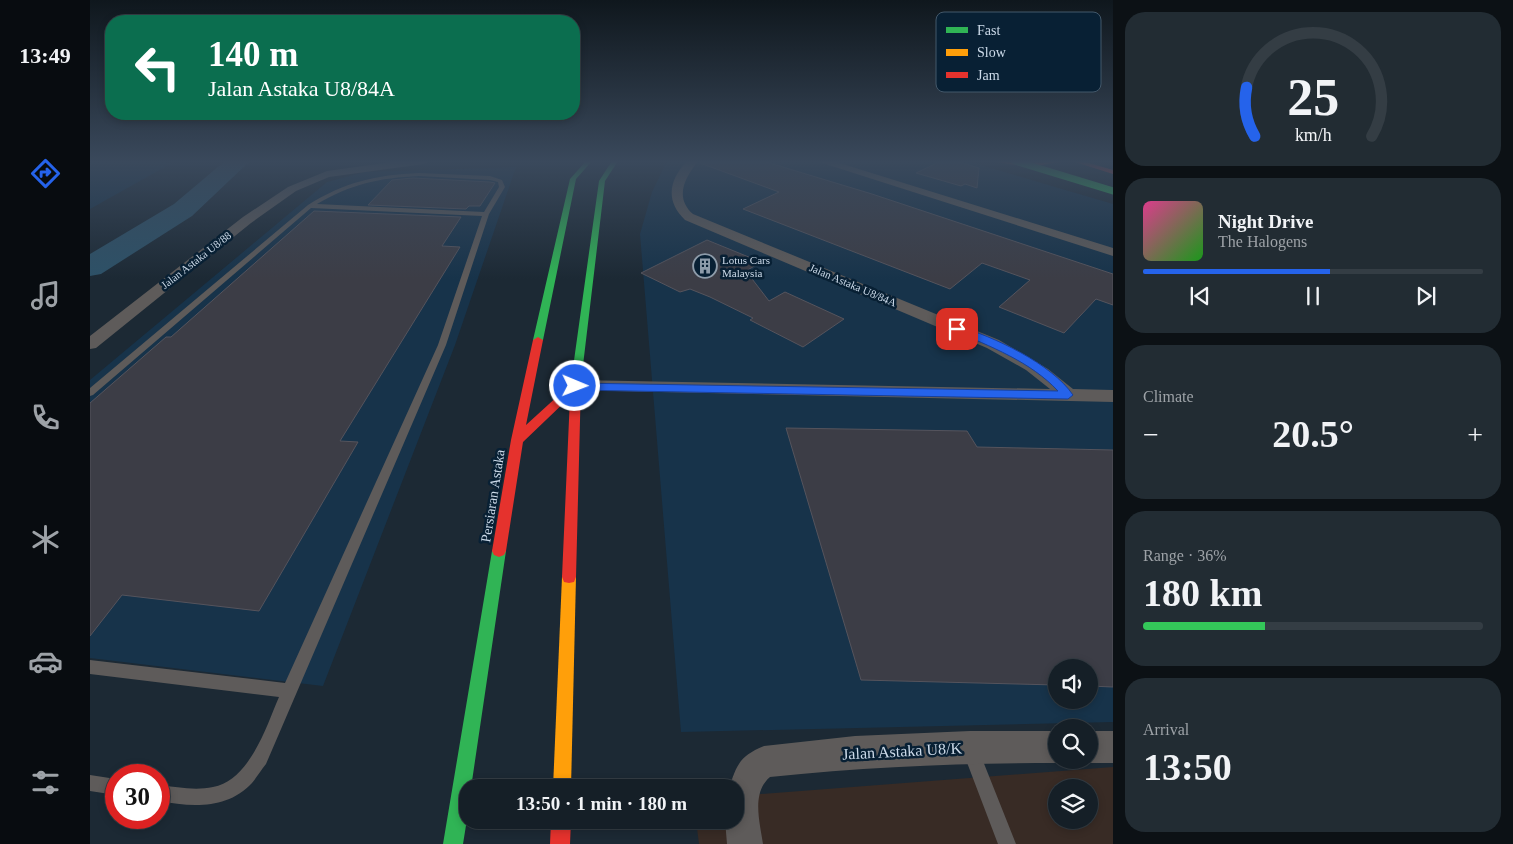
<!DOCTYPE html>
<meta charset="utf-8">
<style>
body{margin:0;font-family:"Times New Roman",serif;background:#222c33;color:#f1f3f6;height:100vh;display:flex;flex-direction:column;font-size:19px;white-space:nowrap}
*{box-sizing:border-box;margin:0}
p{font-size:16px;color:#9da2a7}
.icon{flex:none;width:28px;height:28px;fill:none;stroke:currentColor;stroke-width:2;stroke-linecap:round;stroke-linejoin:round}
.map{position:relative;flex:1;overflow:hidden}
.side{display:flex;flex-direction:column;gap:12px;padding:12px;background:#0c1115;width:400px}
.side>*{flex:none}
.hud{position:absolute;left:15px;top:15px;width:475px;height:105px;border-radius:20px;box-shadow:0 2px 8px #0003,0 0 0 1px #343d44;background:#0b6e4f;color:#fff;overflow:hidden}
.fabs{position:absolute;left:958px;top:659px;display:grid;gap:10px}
.fabs a{display:grid;place-items:center;width:50px;height:50px;border-radius:50%;background:#151f27;box-shadow:0 2px 8px #0003,0 0 0 1px #343d44;font-size:25px}
.speed{position:absolute;left:15px;top:764px;display:flex;gap:10px;font-size:25px;font-weight:700;text-align:center}
.speed>*{display:grid;place-content:center;width:65px;height:65px;border-radius:50%;background:#151f27;box-shadow:0 2px 8px #0003,0 0 0 1px #343d44;line-height:1}
.speed .limit{border:8px solid #d22;background:#fff;color:#111}
.pin{position:absolute;display:grid;place-items:center;width:42px;height:42px;color:#fff;margin:-21px;border-radius:10px;box-shadow:0 2px 8px #0006}
.me{position:absolute;width:55px;margin:-28px;rotate:91deg;stroke-linejoin:round;filter:drop-shadow(0 0 4px #0008)}
.turn{display:flex;align-items:center;gap:18px;height:105px;padding:0 20px;font-size:22px}
.turn .icon{width:65px;height:65px;stroke-width:2.5}
.turn b{display:block;font-size:35px;line-height:42px}
.big{font-size:38px;font-weight:800;line-height:1.1}
.side .card{flex:1;display:flex;flex-direction:column;justify-content:center;gap:8px;min-width:0;padding:0 18px;border-radius:20px;background:#222c33}
.side .dial{align-items:center;gap:0}
.dial svg{height:130px;overflow:visible;fill:none;stroke:#343d44;stroke-width:7;stroke-linecap:round;text-anchor:middle}
.dial text{fill:#f1f3f6;stroke:none}
.song{display:flex;align-items:center;gap:15px}
.cover{width:60px;height:60px;border-radius:8px;background:linear-gradient(135deg,hsl(330 70% 55%),hsl(120 70% 35%))}
.played{height:5px;border-radius:2px;background:linear-gradient(90deg,#2563eb 55%,#343d44 55%)}
.keys{display:flex;justify-content:space-around;direction:ltr}
.heat{display:flex;justify-content:space-between;align-items:center;font-size:28px;direction:ltr}
.charge{height:8px;border-radius:4px;background:linear-gradient(90deg,#34c759 36%,#343d44 0)}
.trip{position:absolute;left:369px;top:779px;width:285px;height:50px;border-radius:20px;background:#151f27;box-shadow:0 2px 8px #0003,0 0 0 1px #343d44;font-weight:800;line-height:50px;text-align:center}
main{display:flex;flex:1;min-height:0}
.menu{display:flex;flex-direction:column;width:90px;justify-content:space-around;align-items:center;background:#080c10;color:#9da2a7}
.menu .icon{width:35px;height:35px}
.menu .active{color:#2563eb}
.menu b{font-size:22px;color:#f1f3f6}
.map>svg:first-child{display:block}
.commercial{fill:#382b25;fill-rule:evenodd}
.built{fill:#17334a;fill-rule:evenodd}
.lines{fill:none;stroke-linecap:round;stroke-linejoin:round}
.river{fill:#2d5167;fill-rule:evenodd}
.building{fill:#3c3d46;stroke:#55545d}
.lane{fill:#5e5b5a;fill-rule:evenodd}
.street{fill:#5e5b5a;fill-rule:evenodd}
.fast{fill:#30b455;fill-rule:evenodd}
.slow{fill:#ff9f0a;fill-rule:evenodd}
.jam{fill:#e5322d;fill-rule:evenodd}
.fast-bridge{stroke:#30b455;stroke-width:7}
.route{fill:#2563eb;stroke:#184099}
.labels{text-anchor:middle;dominant-baseline:central;stroke-width:5;stroke-linejoin:round;paint-order:stroke}
.far-street-label{font-size:11px;fill:#ccdae9;stroke:#082034}
.far-poi-label{font-size:11px;fill:#ccdae9;stroke:#082034;text-anchor:start}
.street-label{font-size:14px;fill:#ccdae9;stroke:#082034}
.near-street-label{font-size:16px;fill:#ccdae9;stroke:#082034}
.key{fill:#082034;stroke:#43586a;stroke-width:1}
.key-label{font-size:14px;fill:#ccdae9}
</style>
<main>
<nav class="menu">
<b>13:49</b>
<svg class="icon active" aria-label="directions" viewBox="0 0 24 24"><path d="M12 3l9 9-9 9-9-9zM9 14v-3h6M13 9l2 2-2 2"/></svg>
<svg class="icon" aria-label="music" viewBox="0 0 24 24"><path d="M9 18V5l10-2v13"/><circle cx="6" cy="18" r="3"/><circle cx="16" cy="16" r="3"/></svg>
<svg class="icon" aria-label="phone" viewBox="0 0 24 24"><path d="M5 4h4l2 5-3 2q2 4 5 5l2-3 5 2v4C11 20 4 13 5 4z"/></svg>
<svg class="icon" aria-label="climate" viewBox="0 0 24 24"><path d="M12 3v18M4 7l16 10M4 17L20 7"/></svg>
<svg class="icon" aria-label="car" viewBox="0 0 24 24"><path d="M5 17H2v-5l4-1 3-4h7l3 4 3 1v5h-3M9 17h6M6 11h13"/><circle cx="7" cy="17" r="2"/><circle cx="17" cy="17" r="2"/></svg>
<svg class="icon" aria-label="filters" viewBox="0 0 24 24"><path d="M4 7h16M4 17h16"/><circle cx="9" cy="7" r="2"/><circle cx="15" cy="17" r="2"/></svg>
</nav>
<div class="map">
<svg width="1023" height="844" viewBox="0 0 1023 844">
<rect width="100%" height="100%" fill="#1c2934"/>
<!-- commercial -->
<path class="commercial" d="M1023 767V844H609L606 820H645V796ZM966 788H999V820H966Z"/>
<!-- built -->
<path class="built" d="M0 161H60L82 163 0 209Z
M577 161H877L1023 204V722L591 732 550 234 562 192ZM966 668H999V700H966Z
M426 167 365 345 233 686 0 658V380L237 182 275 172Z"/>
<g class="lines">
<!-- river -->
<path class="river" d="M135 161H160L102 216 11 274 0 276V254L84 204Z"/>
</g>
<!-- building -->
<path class="building" d="M610 161H673L782 194 1023 274V305L1006 299 974 333 909 307 940 280 892 263 860 289 653 209 689 192 610 163Z
M851 161H865L889 168 887 188 875 184 871 186 826 173Z
M323 178 400 182 405 183 390 206H379L376 209 278 205 302 180Z
M224 211 371 217 352 246 370 247 250 441 268 442 169 611 32 595 0 636V403L76 337H81Z
M617 240 671 262 656 271 679 301 695 292 754 319 713 347 660 320 663 318 620 297 600 289 590 292 551 273Z
M696 428 877 431 887 447 1023 450V687L999 686V668H966V685L771 680Z"/>
<g class="lines">
<!-- lane -->
<path class="lane" d="M329 173 400 176 412 180 415 187 399 214 356 345 176 764C171 770 167 777 162 783 137 810 101 807 69 801V785C87 787 105 791 123 787 160 780 176 727 189 697L0 674V660L195 683 348 345 392 216 221 208 3 395 0 396V388L218 205C255 182 285 175 329 173ZM329 176 400 180 408 182 409 187 394 212 227 204C261 184 289 178 329 176Z
M881 744 887 746 926 844H908L873 752 875 746Z
M0 775 26 779V795L0 791Z"/>
<!-- street -->
<path class="street" d="M309 161H339L334 164 239 177 206 191 161 223 6 348 0 349V336L153 217 198 187 237 171Z
M597 161H608C595 178 584 197 603 214L909 340 958 369 983 389 1023 390V402L478 390 476 386 478 382 485 380 960 389 936 370 897 348 595 220C575 201 579 180 597 161Z
M726 161H743L1023 248V256Z
M880 731H966V760H973L966 763C870 763 776 767 680 777 661 793 670 823 673 844H637L635 820H645V788H639C647 764 650 756 674 746L765 736Z
M999 731H1023V763H999L992 760H999Z"/>
<!-- fast -->
<path class="fast" d="M496 161H502L486 179 453 340 448 343 445 342 443 340 480 179Z
M522 161H528L515 181 491 382 486 385 481 382 509 181Z
M409 545 414 547 416 551 381 788H378V813L373 844H353L402 551 404 547Z"/>
<!-- slow -->
<path class="slow" d="M479 571 484 572 486 577 481 788H463L472 577 474 572Z"/>
<!-- jam -->
<path class="jam" d="M899 161 939 163 976 161 939 167Z
M982 161H992L1023 170V174Z
M448 337 453 340 436 425 481 384 482 380 486 379 491 382 486 577 484 582 479 583 474 582 472 577 480 397 433 442 416 551 414 555 409 557 404 555 402 551 421 440 443 340Z
M461 820H481L480 844H460Z"/>
<!-- fast-bridge -->
<path class="fast-bridge" d="M925 161 1023 191"/>
</g>
<!-- sky -->
<linearGradient id="sky" x2="0" y2="1"><stop stop-color="#0f171d"/><stop offset="0.58" stop-color="#3a495c"/><stop offset="1" stop-color="#3a495c" stop-opacity="0"/></linearGradient>
<rect width="1023" height="279" fill="url(#sky)"/>
<!-- route -->
<path class="route" d="M867 326C903 336 962 364 983 395L978 399 485 390 480 386 485 383 968 391C941 362 900 346 864 331V327Z"/>
<!-- icons -->
<defs>
<g id="building-ring" transform="scale(1.25)"><circle r="9.5" fill="#082034" stroke="#8e9caa" stroke-width="1.5"/><path d="M-4-6H4V6H1V3H-1V6H-4ZM-2.5-4.3h1.7v1.8h-1.7ZM.8-4.3h1.7v1.8H.8ZM-2.5-1h1.7V.8h-1.7ZM.8-1h1.7V.8H.8Z" fill="#8e9caa"/></g>
</defs>
<g fill-rule="evenodd">
<use href="#building-ring" x="615" y="266"/>
</g>
<g class="labels">
<!-- far-street labels -->
<g class="far-street-label">
<text transform="translate(106 260) rotate(-38)">Jalan Astaka U8/88</text>
<text transform="translate(763 285) rotate(23)">Jalan Astaka U8/84A</text>
</g>
<!-- far-poi labels -->
<g class="far-poi-label">
<text x="632" y="260">Lotus Cars<tspan x="632" dy="13">Malaysia</tspan></text>
</g>
<!-- street labels -->
<g class="street-label">
<text transform="translate(403 496) rotate(-81)">Persiaran Astaka</text>
</g>
<!-- near-street labels -->
<g class="near-street-label">
<text transform="translate(812 751) rotate(-3)">Jalan Astaka U8/K</text>
</g>
</g>
<!-- legend -->
<rect x="846" y="12" width="165" height="80" rx="8" class="key"/>
<rect x="856" y="27" width="22" height="6" fill="#30b455"/>
<rect x="856" y="49" width="22" height="7" fill="#ff9f0a"/>
<rect x="856" y="72" width="22" height="6" fill="#e5322d"/>
<g class="key-label">
<text x="887" y="35">Fast</text>
<text x="887" y="57">Slow</text>
<text x="887" y="80">Jam</text>
</g>
</svg>
<div class="fabs">
<a><svg class="icon" aria-label="sound" viewBox="0 0 24 24"><path d="M4 9h4l5-4v14l-5-4H4zM17 9q2 3 0 6"/></svg></a>
<a><svg class="icon" aria-label="search" viewBox="0 0 24 24"><circle cx="10" cy="10" r="6"/><path d="M15 15l6 6"/></svg></a>
<a><svg class="icon" aria-label="layers" viewBox="0 0 24 24"><path d="M12 4l9 5-9 5-9-5zM3 14l9 5 9-5"/></svg></a>
</div>
<div class="speed"><div class="limit">30</div></div>
<div class="pin" style="left:867px;top:329px;background:#d93025"><svg class="icon" aria-label="arrive" viewBox="0 0 24 24"><path d="M6 21V4h12l-3 4 3 4H6"/></svg></div>
<svg class="me" style="left:485px;top:386px" viewBox="-20 -20 40 40"><circle r="17" fill="#2563eb" stroke="#fff" stroke-width="3"/><path d="M0-11L8 9 0 5-8 9z" fill="#fff"/></svg>
<div class="trip">13:50 · 1 min · 180 m</div>
<div class="hud">
<div class="turn"><svg class="icon" aria-label="left" viewBox="0 0 24 24"><path d="M17 20v-9H6M10 6l-5 5 5 5"/></svg><div><b>140 m</b>Jalan Astaka U8/84A</div></div>
</div>
</div>
<section class="side">
<div class="card dial"><svg viewBox="0 0 100 80">
<path d="M14 69A42 42 0 1 1 86 69"/>
<path d="M14 69A42 42 0 0 1 9 39" stroke="#2563eb"/>
<text x="50" y="56" font-size="32" font-weight="700">25</text>
<text x="50" y="72" font-size="11">km/h</text>
</svg></div>
<div class="card">
<div class="song"><i class="cover"></i><div><b>Night Drive</b><p>The Halogens</p></div></div>
<div class="played"></div>
<div class="keys"><svg class="icon" aria-label="previous" viewBox="0 0 24 24"><path d="M18 5L8 12l10 7zM5 5v14"/></svg><svg class="icon" aria-label="pause" viewBox="0 0 24 24"><path d="M8 5v14M16 5v14"/></svg><svg class="icon" aria-label="next" viewBox="0 0 24 24"><path d="M6 5l10 7-10 7zM19 5v14"/></svg></div>
</div>
<div class="card"><p>Climate</p>
<div class="heat"><a>−</a><b class="big">20.5°</b><a>+</a></div>
</div>
<div class="card"><p>Range · 36%</p><b class="big">180 km</b><div class="charge"></div></div>
<div class="card"><p>Arrival</p><b class="big">13:50</b></div>
</section>
</main>
